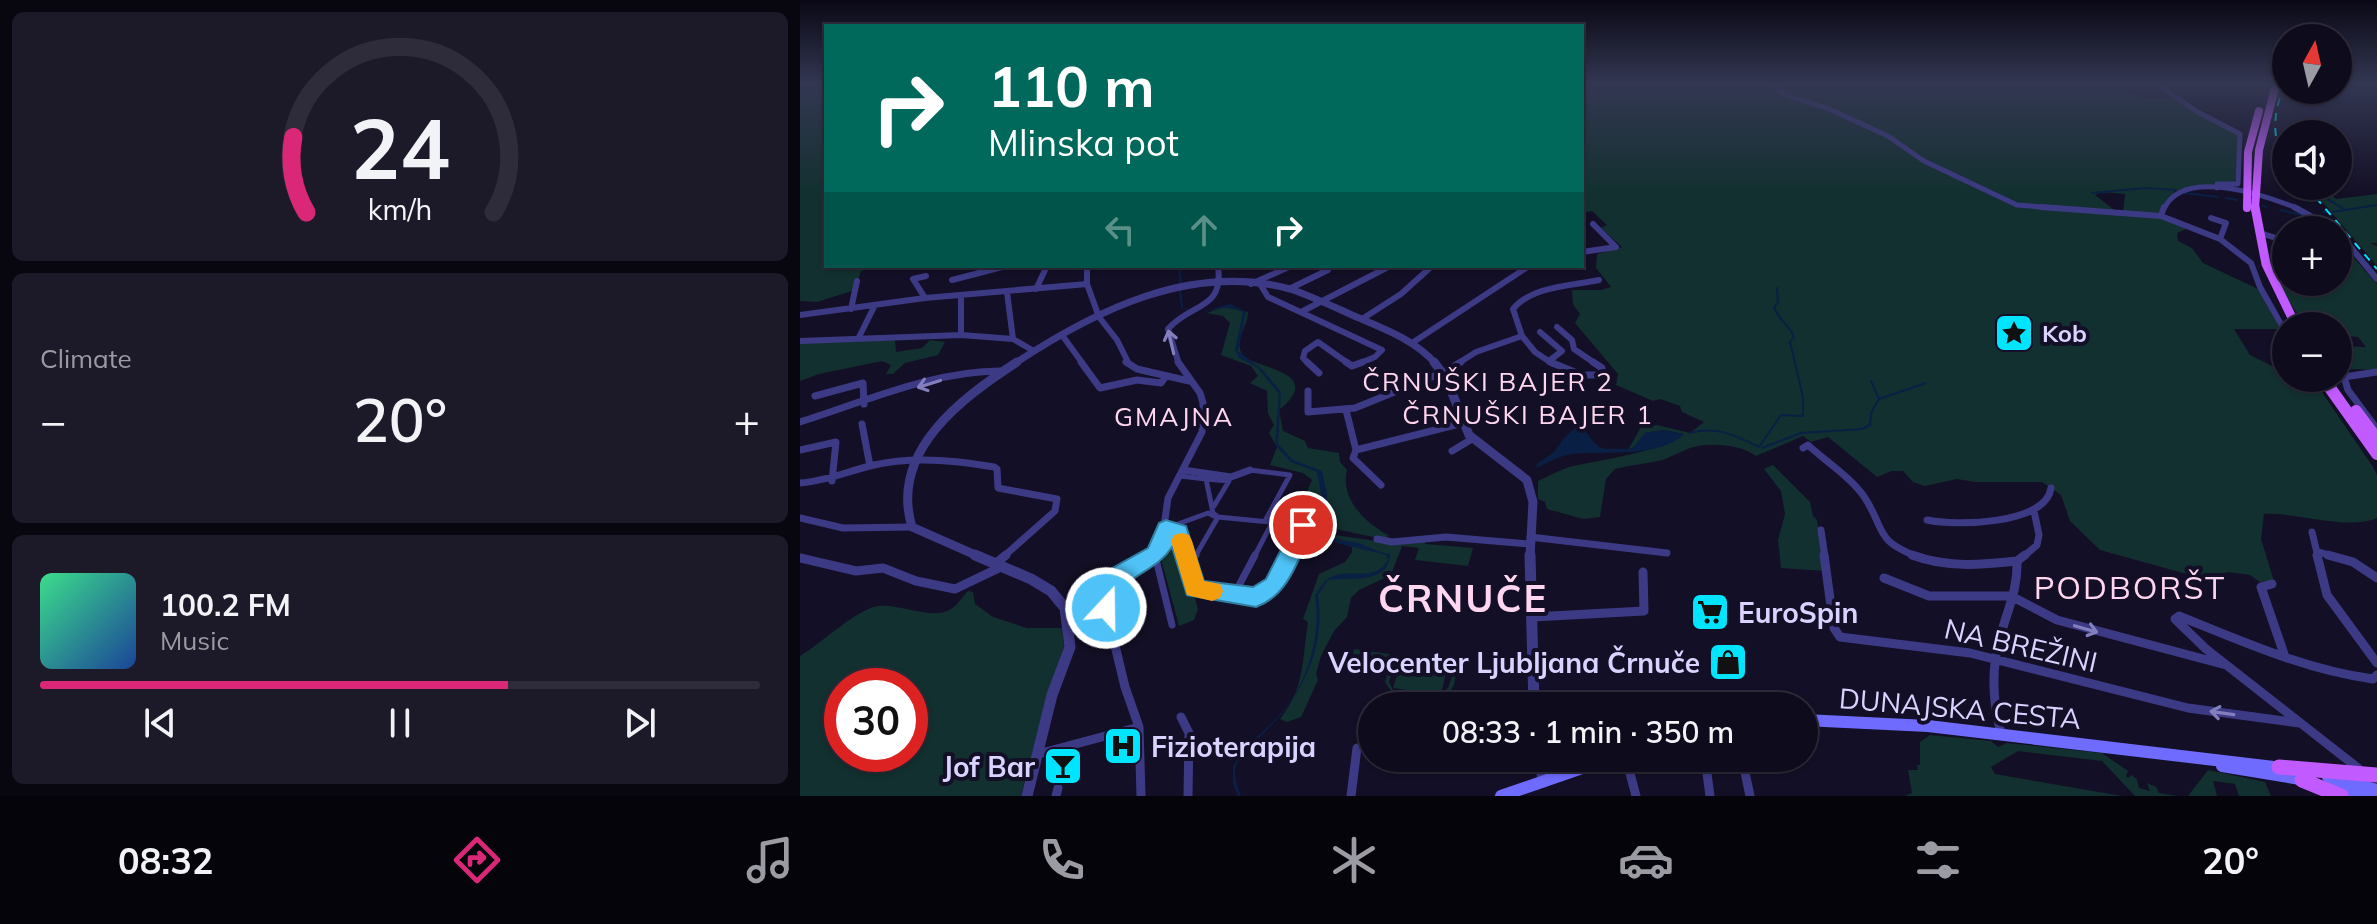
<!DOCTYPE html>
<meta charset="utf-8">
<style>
body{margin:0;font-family:Mulish,sans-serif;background:#1c1929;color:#f1f3f6;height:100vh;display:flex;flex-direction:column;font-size:30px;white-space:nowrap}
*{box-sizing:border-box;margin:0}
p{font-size:26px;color:#9b9ba3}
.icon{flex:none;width:44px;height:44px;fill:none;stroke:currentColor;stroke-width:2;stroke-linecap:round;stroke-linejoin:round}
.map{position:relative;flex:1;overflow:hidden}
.details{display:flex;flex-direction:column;gap:12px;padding:12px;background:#08060f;width:800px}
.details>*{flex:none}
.guide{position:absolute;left:24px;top:24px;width:760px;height:244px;border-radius:0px;box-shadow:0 2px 6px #0004,0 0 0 2px #2e2b3b;background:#00695c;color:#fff;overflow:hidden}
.needle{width:52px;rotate:8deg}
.controls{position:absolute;left:1472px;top:24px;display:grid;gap:16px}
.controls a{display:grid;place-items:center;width:80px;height:80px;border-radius:50%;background:#0e0b1c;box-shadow:0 2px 6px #0004,0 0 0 2px #2e2b3b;font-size:40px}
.speed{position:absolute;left:24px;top:668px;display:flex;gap:16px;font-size:40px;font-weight:700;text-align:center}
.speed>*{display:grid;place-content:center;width:104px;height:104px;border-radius:50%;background:#0e0b1c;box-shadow:0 2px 6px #0004,0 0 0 2px #2e2b3b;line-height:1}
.speed .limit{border:12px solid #d22;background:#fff;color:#111}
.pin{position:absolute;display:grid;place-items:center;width:68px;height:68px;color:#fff;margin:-34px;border:4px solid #fff;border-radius:50%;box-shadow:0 2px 8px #0007}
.me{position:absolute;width:88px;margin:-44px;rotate:21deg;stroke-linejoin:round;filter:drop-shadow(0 0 6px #0008)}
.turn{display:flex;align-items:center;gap:28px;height:168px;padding:0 32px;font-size:36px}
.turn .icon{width:104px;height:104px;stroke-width:2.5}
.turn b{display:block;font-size:56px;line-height:68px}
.lanes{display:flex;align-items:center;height:76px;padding:0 32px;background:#0003;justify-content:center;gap:40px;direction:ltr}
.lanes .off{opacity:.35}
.big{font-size:60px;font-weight:600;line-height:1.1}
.details .card{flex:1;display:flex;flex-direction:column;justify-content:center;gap:12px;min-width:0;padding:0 28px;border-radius:12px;background:#1c1929}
.details .dial{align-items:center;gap:0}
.dial svg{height:208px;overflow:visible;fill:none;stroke:#2e2b3b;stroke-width:7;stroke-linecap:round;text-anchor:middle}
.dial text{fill:#f1f3f6;stroke:none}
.song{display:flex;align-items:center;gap:24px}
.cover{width:96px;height:96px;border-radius:12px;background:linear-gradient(135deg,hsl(150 70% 55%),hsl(220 70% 35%))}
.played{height:8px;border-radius:4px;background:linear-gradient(90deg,#db2777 65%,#2e2b3b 65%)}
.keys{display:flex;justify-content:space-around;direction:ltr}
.heat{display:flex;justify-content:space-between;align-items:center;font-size:44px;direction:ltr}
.trip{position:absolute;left:558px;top:692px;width:460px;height:80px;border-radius:40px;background:#0e0b1c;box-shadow:0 2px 6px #0004,0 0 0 2px #2e2b3b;font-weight:600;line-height:80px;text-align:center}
.tabs{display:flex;height:128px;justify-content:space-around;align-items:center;background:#06040b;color:#9b9ba3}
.tabs .icon{width:56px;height:56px}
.tabs .selected{color:#db2777}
.tabs b{font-size:36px;color:#f1f3f6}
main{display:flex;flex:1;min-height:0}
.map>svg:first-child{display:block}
.green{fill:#12302f;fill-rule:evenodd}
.water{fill:#0a1f44}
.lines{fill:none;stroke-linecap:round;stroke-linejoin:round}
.stream{stroke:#0a1f44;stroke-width:2}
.pedestrian-far1{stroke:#3d3a85;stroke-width:5}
.pedestrian{stroke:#3d3a85;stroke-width:7}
.minor-far3{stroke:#3d3a85;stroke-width:5}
.minor-far2{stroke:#3d3a85;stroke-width:6}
.minor-far1{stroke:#3d3a85;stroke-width:7}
.minor{stroke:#3d3a85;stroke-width:9}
.tertiary-far2{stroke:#3d3a85;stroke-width:7}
.tertiary-far1{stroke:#3d3a85;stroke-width:9}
.tertiary{stroke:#3d3a85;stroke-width:11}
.secondary{stroke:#6f6bff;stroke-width:12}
.primary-far3{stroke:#c25bff;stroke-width:8}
.primary-far2{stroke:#c25bff;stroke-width:9}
.primary-far1{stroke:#c25bff;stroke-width:12}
.primary{stroke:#c25bff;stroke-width:15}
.rail{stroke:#00e5ff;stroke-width:2;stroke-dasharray:8 7;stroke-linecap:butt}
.oneway{stroke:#837fbc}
.route{fill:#4fc3f7;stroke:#337fa1;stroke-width:2}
.slow{fill:#f59e0b}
.labels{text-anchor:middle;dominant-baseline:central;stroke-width:8;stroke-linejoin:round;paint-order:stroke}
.poi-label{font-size:24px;font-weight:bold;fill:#d9d4ff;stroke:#130f26;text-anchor:start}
.neighbourhood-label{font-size:26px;letter-spacing:2px;fill:#ffd6f0;stroke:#130f26}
.near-poi-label{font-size:28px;font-weight:bold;fill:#d9d4ff;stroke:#130f26;text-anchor:start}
.near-street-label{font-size:28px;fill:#d9d4ff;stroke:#130f26}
.near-neighbourhood-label{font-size:32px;letter-spacing:2px;fill:#ffd6f0;stroke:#130f26}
.near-district-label{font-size:38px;font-weight:bold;letter-spacing:2px;fill:#ffd6f0;stroke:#130f26}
</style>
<main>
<section class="details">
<div class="card dial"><svg viewBox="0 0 100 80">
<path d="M14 69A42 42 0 1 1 86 69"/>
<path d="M14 69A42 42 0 0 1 9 40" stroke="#db2777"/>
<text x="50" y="56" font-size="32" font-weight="700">24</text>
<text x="50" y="72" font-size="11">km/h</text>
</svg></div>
<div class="card"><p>Climate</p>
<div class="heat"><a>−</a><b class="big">20°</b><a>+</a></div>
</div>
<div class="card">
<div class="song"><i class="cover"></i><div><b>100.2 FM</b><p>Music</p></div></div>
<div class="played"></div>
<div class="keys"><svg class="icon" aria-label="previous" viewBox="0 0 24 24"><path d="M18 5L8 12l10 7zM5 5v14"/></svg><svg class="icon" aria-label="pause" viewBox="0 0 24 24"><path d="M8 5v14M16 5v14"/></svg><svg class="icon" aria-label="next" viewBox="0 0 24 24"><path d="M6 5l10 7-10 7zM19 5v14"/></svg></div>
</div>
</section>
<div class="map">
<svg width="1577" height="796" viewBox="0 0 1577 796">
<rect width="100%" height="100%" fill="#130f26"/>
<!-- green -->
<path class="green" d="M0 84H26V266H78L61 271 55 290 17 302 0 301Z
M782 84H971C986 101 1010 103 1030 110 1042 115 1053 123 1066 128 1042 109 991 105 974 84H1319L1327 92 1341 98 1373 97 1394 111 1435 130 1440 142 1435 183H1415L1411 187 1375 191 1358 214 1323 212 1325 194 1302 192 1295 195 1317 212 1288 211C1322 213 1356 212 1386 229L1377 233 1378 241 1392 248 1403 263 1458 289 1480 329H1434L1450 355 1486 373V378L1515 382 1573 467 1577 475V518C1547 531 1498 512 1464 514L1461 539 1474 581 1460 582 1450 575 1428 572 1413 576 1383 573 1300 550 1270 521 1261 495 1242 482H1175L1157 479 1125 486 1113 482 1103 471H1092L1077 477 1028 437 1011 442 1003 436 956 456C943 445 911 442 894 447 882 450 871 458 858 461 844 464 830 465 815 469L806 479 800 517 783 519 747 509 745 502 738 499V481C749 476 761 469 773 466 797 461 868 450 884 434L863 430 845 433 836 446 828 450 841 427 857 425 890 433 904 422 882 412 880 406 860 399 853 401 816 385 818 374 775 323 780 314 773 304 772 290H801L811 287 796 268 797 254 822 247 801 228 807 225 792 211 782 213Z
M1509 186H1525L1536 199 1577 194V243H1570L1577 246V266Z
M1538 249 1547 250 1577 284V370L1553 369 1538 373V346L1566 347 1558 337 1538 335V326H1528L1522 318 1497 313C1486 299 1478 283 1474 266L1486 268V282H1538Z
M423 307 448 312C448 326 434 340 442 354 452 369 528 370 479 410L483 431 505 441 508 448 539 453 540 462 547 470C540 498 564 522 588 535L587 540 494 520 512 480 503 473 470 465 477 447 469 433 474 425 468 413 467 391 450 383 458 376 451 366 421 355 430 323 423 316 407 313Z
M95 340 96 352 122 348 130 340 145 342 138 355 105 363 93 374H86L91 365 82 361 19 374 0 381V343Z
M973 465 1010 502 1013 516 1017 520 1025 571 981 568 978 540 985 514 981 491 964 469Z
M376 535 398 609 394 620 379 626 360 555 368 541Z
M535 535 590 543 625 540V544L673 548 668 566 615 560 619 548 602 546 591 575 559 590 551 598 547 617 534 631 521 656 516 674 518 680 501 717 487 722 480 719C505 688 502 660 508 622L503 619 519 574 545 562 552 552V547L532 540Z
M168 591 173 592 175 604 193 617 227 628H262L264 646 246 699 221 796H0V656C22 643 55 610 78 606 101 603 133 621 151 609 158 605 162 597 168 591ZM42 686H110V754H42Z
M554 649 658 664 657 667H652C660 680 652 694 638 699L593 694 585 682 589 668 597 659 553 654ZM604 661 647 667 652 676 648 688 641 694 647 669 601 663 593 688 640 695 593 690 589 682 593 669Z
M1130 735 1191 741 1198 747 1207 743 1302 753 1328 771 1326 776 1328 778 1331 775 1337 779 1339 788 1350 791 1347 783 1356 787 1359 793 1377 796H1335L1302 761 1218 751 1191 767 1195 774 1322 796H1105L1112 793 1108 770H1118L1117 765H1120V742Z
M1408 770 1465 782 1471 796H1439L1435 784 1413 781 1417 796H1388Z"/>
<!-- water -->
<path class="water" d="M430 304 446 312 438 351 462 369 481 392 478 444 493 460 522 471 527 494 526 532C539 543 549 539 564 545 574 549 578 552 590 554 589 585 550 577 528 580L518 595C526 649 502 696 464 733 455 742 439 754 436 766 433 776 438 787 441 796H438L433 784V766C445 744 467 730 483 711 509 680 521 634 515 595 519 590 523 582 528 579 547 565 573 585 588 560L586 555 533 542 523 533 516 520 521 494 517 472 491 462 475 445 479 394 457 367 439 358 435 350 443 312C418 299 408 321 380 307L401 312Z
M776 427 783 428C803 456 800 447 832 449L845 433 863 430 884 434C861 458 804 451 773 454 761 455 747 463 736 468L737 464 755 451 764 438Z"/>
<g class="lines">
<!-- stream -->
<path class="stream" d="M1518 186 1529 200 1544 209
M1292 193 1345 188 1376 190
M1385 193 1418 197
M1426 198 1437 200
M1463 206 1467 207
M1480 210 1502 215
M1523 212H1527
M1532 212 1577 205
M379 266 381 285
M380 291 382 307
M1071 381 1079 399
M890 433C918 426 934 435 959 447L981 415 1003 416V397L990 342 994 337C989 324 978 320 974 307L978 303 977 288
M962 448 1001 433 1062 429 1070 425 1071 413 1079 399 1126 383"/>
<!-- pedestrian-far1 -->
<path class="pedestrian-far1" d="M450 470 490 475 465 521
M380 476 406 479 413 513 418 517 396 555 389 557
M406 479 429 481 414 506
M418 517 502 525
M367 528 408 513 414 516
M454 557 472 523"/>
<!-- pedestrian -->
<path class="pedestrian" d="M355 555 372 625
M387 557 396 555
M435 593 455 555"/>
<!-- minor-far3 -->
<path class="minor-far3" d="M972 84 984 94 1029 109 1088 136 1124 161 1217 205 1267 209
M1357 84 1396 111 1440 134 1438 184H1417V188
M1364 209C1383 166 1467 196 1499 209"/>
<!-- minor-far2 -->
<path class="minor-far2" d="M1241 207 1361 216
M1364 207 1361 216 1420 239 1451 263 1460 287 1486 333
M1494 207 1536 230
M1411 218 1426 223 1420 239
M1538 232 1577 279
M1463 234 1486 241
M1538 248 1552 249
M782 252 816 247 793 224
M287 266V284L299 317 317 340 329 364
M152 280 206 266
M451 284 491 266
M460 284 468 297 582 350 575 357 558 364
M236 289 247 266
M489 289 528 270
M207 292 213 339
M161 297V335
M125 298 113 279 126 276
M51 309 57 281
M503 311 590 266
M0 315 125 298 287 284
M562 319 601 294 632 266
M757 327 772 340 774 349 796 364
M740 332 762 351 749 361
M262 335 283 364
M722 336 735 352 753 364
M59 337 74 307
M0 341 161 335 213 339 234 351
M612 343 729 266
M379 364 368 329C391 302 424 311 418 266
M509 364 503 358 505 351 518 342 549 364
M657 364 676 352 722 336 713 309C732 286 771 286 799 280"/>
<!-- minor-far1 -->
<path class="minor-far1" d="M281 362 300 388 337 380 361 383 366 376
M326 362 337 369 389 381
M507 362 519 373
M546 362 552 366 563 362
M750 362 782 375H802V368L793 362
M1577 372 1544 377 1548 390 1577 429
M508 391V412L555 408 644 372 661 362
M15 396 63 383 64 404
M546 410 556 450
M0 422C64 402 135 370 203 371
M62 424 70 466
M1003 448 1008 445C1025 461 1052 478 1065 498 1086 531 1074 540 1118 557
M0 450 36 442 32 481
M652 451 672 439
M383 470 431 477 450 470
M0 483C27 481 48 471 74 465 113 456 155 460 194 467L197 469 198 488 257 499 255 511 203 557
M581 485 553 458 556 450 663 423
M0 518 43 528 112 527
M1127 520C1155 526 1246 525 1251 488
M366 529 378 532 385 557
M1021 530 1025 557
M1512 532 1518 557
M730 537 867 553
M577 539 592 542 646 537 730 544
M1519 552 1535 557
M348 557 361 548 368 498 402 432 403 403 400 393 378 362
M488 557 503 525 519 528
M1223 557 1237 545 1239 535 1234 511"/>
<!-- minor -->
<path class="minor" d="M385 555 395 589 456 597 474 586 489 555
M1024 555 1034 628 1040 637 1170 653 1388 708 1499 723
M1112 555C1147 568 1180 565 1217 561
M1517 555 1527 595 1577 663
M1528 555 1553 562 1577 578
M0 558 56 571 83 568 116 581 155 589 201 567
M195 564 206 555
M1084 578 1129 596H1211L1257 620 1426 665
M1472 584 1461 587 1484 654
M301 604 306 608 325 687 339 727 341 796
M733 617 844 611 843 572
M268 621 301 604 315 578 351 555
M381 717 389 733 388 796
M1201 733C1192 700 1191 667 1201 634 1208 609 1218 588 1217 561L1225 555
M238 754 339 727
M826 758 836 796
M905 758 910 796
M942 758 950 796
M1558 768 1406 649 1375 619 1379 616C1441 641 1506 670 1573 679L1577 675
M256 796 258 788
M551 796 557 748"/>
<!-- tertiary-far2 -->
<path class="tertiary-far2" d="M214 364C294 311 391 262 490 289 511 296 532 306 552 315 582 328 614 339 636 364"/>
<!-- tertiary-far1 -->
<path class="tertiary-far1" d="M634 362 646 378 669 435 727 480 733 502 730 557
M180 557 112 527C89 451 162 398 217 362"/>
<!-- tertiary -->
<path class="tertiary" d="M175 555 231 579 251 591 265 608 270 647 252 695 227 796
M730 555 734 706
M738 758 744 782"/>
<!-- secondary -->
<path class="secondary" d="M1004 720 1128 726 1482 768
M1422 766 1506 780
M1528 777 1577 790
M1528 785 1571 796
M701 796 811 758"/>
<!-- primary-far3 -->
<path class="primary-far3" d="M1447 208 1448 152 1459 111
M1455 209 1459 150 1476 84"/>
<!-- primary-far2 -->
<path class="primary-far2" d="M1455 207 1466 264 1496 326"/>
<!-- primary-far1 -->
<path class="primary-far1" d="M1523 378 1577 454
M1556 411 1577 439"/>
<!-- primary -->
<path class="primary" d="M1479 767 1577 775
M1502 780 1541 796"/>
<!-- rail -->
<path class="rail" d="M1484 84C1475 112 1469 134 1486 161
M1506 186 1577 269"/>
</g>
<!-- one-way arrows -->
<defs><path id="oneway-shaft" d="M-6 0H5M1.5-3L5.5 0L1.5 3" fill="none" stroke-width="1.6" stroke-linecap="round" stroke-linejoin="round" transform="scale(2)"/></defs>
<g class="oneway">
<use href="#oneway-shaft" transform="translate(371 342) rotate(-103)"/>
<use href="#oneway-shaft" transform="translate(129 384) rotate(163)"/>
<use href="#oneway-shaft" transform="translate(1286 629) rotate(16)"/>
<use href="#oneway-shaft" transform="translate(1422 713) rotate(-172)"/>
</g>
<!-- sky -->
<linearGradient id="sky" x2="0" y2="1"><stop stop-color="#0a0815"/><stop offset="0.43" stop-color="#333752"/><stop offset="1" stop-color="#333752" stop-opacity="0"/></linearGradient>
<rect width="1577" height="195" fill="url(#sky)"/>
<!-- route -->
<path class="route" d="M503 517 511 520 514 525C499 556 490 595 456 607L387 595 372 547C355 573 329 572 314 601L317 608 314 615C302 619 295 615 290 604L307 571 348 548 359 523 366 520 386 526 404 581 453 587 466 579 496 520Z"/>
<!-- slow -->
<path class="slow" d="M382 533 389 535 392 541 404 581 420 584 423 591 420 598 412 601 387 595 371 541 374 535Z"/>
<!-- icons -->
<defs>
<g id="sight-square" transform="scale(2)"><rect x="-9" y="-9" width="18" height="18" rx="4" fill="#00e5ff" stroke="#130f26"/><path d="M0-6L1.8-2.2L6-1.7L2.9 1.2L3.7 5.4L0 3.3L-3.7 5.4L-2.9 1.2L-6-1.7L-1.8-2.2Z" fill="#111"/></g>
<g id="supermarket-square" transform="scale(2)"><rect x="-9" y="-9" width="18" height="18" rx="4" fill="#00e5ff" stroke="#130f26"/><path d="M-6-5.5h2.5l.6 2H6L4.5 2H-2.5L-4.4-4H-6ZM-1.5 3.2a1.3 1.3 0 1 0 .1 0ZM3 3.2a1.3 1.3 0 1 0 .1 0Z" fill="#111"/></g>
<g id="shop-square" transform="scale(2)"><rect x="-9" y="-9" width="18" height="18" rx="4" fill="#00e5ff" stroke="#130f26"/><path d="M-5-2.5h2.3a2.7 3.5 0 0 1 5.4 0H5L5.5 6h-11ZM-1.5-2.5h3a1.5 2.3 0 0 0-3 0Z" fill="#111"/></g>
<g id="hospital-square" transform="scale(2)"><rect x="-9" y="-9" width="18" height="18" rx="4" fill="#00e5ff" stroke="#130f26"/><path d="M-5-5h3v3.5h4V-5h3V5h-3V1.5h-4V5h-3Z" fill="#111"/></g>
<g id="bar-square" transform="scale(2)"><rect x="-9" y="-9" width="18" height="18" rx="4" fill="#00e5ff" stroke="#130f26"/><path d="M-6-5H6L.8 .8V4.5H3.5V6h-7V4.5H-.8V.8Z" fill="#111"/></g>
</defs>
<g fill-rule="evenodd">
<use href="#sight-square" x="1214" y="333"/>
<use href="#supermarket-square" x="910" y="612"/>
<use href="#shop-square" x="928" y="662"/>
<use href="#hospital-square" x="323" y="746"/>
<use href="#bar-square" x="263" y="766"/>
</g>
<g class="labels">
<!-- poi labels -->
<g class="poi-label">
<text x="1242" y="333">Kob</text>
</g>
<!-- neighbourhood labels -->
<g class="neighbourhood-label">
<text x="688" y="381">ČRNUŠKI BAJER 2</text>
<text x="728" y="414">ČRNUŠKI BAJER 1</text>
<text x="374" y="416">GMAJNA</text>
</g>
<!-- near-poi labels -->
<g class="near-poi-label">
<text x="938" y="612">EuroSpin</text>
<text x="900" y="662" text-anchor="end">Velocenter Ljubljana Črnuče</text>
<text x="351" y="746">Fizioterapija</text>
<text x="235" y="766" text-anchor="end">Jof Bar</text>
</g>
<!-- near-street labels -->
<g class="near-street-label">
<text transform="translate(1221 645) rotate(13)">NA BREŽINI</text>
<text transform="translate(1160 708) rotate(5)">DUNAJSKA CESTA</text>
</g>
<!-- near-neighbourhood labels -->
<g class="near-neighbourhood-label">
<text x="1330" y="587">PODBORŠT</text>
</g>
<!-- near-district labels -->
<g class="near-district-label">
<text x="663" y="598">ČRNUČE</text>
</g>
</g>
</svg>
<div class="controls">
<a><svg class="needle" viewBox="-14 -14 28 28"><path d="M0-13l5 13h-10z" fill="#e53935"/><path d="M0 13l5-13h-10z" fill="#9b9ba3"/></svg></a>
<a><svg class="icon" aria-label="sound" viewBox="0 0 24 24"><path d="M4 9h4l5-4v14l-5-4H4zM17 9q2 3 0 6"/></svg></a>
<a>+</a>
<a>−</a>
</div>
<div class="speed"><div class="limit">30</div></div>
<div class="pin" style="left:503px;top:525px;background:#d93025"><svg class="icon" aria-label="arrive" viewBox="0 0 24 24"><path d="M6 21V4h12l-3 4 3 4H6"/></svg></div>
<svg class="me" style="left:306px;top:608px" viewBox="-20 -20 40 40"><circle r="17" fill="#4fc3f7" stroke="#fff" stroke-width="3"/><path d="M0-11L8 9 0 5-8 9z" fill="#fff"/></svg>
<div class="trip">08:33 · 1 min · 350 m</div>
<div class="guide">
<div class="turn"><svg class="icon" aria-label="right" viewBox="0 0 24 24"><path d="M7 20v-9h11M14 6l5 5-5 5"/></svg><div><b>110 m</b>Mlinska pot</div></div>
<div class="lanes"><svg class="icon off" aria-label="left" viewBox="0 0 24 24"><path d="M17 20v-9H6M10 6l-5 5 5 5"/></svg><svg class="icon off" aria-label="ahead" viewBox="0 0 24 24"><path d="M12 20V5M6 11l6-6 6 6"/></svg><svg class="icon" aria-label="right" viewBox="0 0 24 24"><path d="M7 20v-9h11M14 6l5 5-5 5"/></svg></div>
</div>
</div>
</main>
<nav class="tabs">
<b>08:32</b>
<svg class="icon selected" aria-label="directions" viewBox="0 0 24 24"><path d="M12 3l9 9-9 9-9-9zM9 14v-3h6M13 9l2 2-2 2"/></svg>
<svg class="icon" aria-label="music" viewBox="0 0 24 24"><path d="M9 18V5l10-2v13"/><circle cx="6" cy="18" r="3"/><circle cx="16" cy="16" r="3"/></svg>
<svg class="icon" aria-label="phone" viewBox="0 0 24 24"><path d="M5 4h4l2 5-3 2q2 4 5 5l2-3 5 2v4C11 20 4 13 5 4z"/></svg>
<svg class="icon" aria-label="climate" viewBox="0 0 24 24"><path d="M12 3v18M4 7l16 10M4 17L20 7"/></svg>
<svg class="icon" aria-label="car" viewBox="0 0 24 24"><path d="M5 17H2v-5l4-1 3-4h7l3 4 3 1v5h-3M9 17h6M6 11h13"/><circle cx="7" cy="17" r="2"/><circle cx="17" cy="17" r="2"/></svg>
<svg class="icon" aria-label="filters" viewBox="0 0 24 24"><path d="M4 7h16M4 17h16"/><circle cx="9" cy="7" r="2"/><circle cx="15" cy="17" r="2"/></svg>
<b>20°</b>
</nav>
